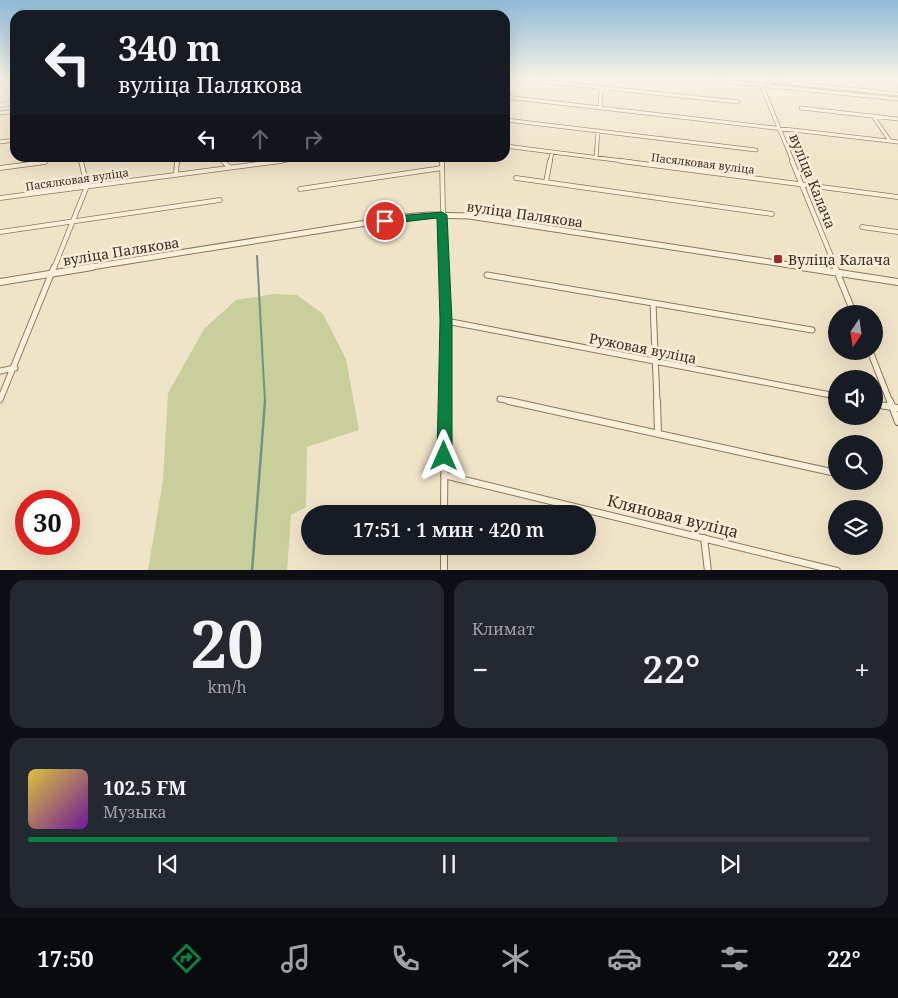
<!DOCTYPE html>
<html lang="ru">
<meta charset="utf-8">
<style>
body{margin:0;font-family:"Noto Serif",serif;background:#242831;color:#f1f3f6;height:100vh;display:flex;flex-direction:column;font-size:19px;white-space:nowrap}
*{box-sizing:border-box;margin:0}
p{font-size:16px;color:#9ea1a6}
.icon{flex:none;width:28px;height:28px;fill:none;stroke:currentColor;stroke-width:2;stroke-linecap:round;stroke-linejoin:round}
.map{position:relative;height:570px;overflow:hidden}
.details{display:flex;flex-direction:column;gap:10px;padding:10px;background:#0d0f14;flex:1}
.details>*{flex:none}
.top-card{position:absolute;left:10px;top:10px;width:500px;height:152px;border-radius:15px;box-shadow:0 5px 20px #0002;background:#171b24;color:#f1f3f6;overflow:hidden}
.needle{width:32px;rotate:193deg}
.fabs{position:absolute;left:828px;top:305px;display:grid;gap:10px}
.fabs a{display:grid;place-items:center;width:55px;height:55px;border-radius:50%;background:#171b24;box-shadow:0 5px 20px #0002;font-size:25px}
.speed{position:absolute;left:15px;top:490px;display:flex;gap:10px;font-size:25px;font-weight:700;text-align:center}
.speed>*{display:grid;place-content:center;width:65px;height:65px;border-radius:50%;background:#171b24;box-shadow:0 5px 20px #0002;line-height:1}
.speed .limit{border:8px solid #d22;background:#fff;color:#111}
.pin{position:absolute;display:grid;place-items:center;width:42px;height:42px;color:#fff;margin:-21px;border:2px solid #fff;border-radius:50%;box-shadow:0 1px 5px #0007}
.me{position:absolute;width:55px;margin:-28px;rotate:0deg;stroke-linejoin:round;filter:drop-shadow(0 0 4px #0008)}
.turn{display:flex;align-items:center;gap:18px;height:105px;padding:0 25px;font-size:22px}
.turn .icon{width:65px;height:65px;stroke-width:2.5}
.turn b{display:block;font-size:35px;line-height:42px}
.lanes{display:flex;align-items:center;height:48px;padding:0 25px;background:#0003;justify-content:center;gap:25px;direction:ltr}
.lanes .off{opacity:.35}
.big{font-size:38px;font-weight:600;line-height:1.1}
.details .tile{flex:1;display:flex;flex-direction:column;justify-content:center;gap:8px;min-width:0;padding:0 18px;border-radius:15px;background:#242831}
.details .dial{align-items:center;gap:0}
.dial b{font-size:65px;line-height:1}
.song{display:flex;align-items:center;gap:15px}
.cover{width:60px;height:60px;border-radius:8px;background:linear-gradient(135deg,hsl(50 70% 55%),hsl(280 70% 35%))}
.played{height:5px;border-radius:2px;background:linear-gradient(90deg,#0b8043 70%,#363941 70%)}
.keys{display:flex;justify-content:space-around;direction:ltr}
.heat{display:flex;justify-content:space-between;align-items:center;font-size:28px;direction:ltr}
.details .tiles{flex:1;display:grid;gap:10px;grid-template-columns:1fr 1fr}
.tile:last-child{grid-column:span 2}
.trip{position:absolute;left:301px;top:505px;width:295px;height:50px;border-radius:25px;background:#171b24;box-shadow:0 5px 20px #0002;font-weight:600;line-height:50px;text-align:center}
.menu{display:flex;height:80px;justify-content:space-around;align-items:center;background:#090b0e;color:#9ea1a6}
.menu .icon{width:35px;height:35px}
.menu .active{color:#0b8043}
.menu b{font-size:22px;color:#f1f3f6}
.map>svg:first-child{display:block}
.green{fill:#c9cf9b}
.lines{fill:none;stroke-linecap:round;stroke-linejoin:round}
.stream-far2{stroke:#6f938a;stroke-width:1}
.stream-far1{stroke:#6f938a;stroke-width:2}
.stream{stroke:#6f938a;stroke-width:2.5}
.minor-far3-casing{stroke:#8d765c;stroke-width:4.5}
.minor-far2-casing{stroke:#8d765c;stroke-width:5.5}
.minor-far1-casing{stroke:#8d765c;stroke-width:7}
.minor-casing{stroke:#8d765c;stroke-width:8}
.tertiary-far2-casing{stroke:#8d765c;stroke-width:5}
.tertiary-far1-casing{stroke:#8d765c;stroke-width:7}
.tertiary-casing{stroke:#8d765c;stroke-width:8}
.minor-far3{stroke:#faf1dc;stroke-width:3}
.minor-far2{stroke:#faf1dc;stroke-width:4}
.minor-far1{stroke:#faf1dc;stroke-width:5}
.minor{stroke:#faf1dc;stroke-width:6}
.tertiary-far2{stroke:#faf1dc;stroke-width:4}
.tertiary-far1{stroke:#faf1dc;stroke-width:5}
.tertiary{stroke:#faf1dc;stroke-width:6}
.route{fill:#0b8043;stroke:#07532c}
.poi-dot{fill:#9e2a2b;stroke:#f7eed8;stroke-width:2}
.labels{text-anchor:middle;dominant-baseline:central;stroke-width:5;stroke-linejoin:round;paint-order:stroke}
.far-street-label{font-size:11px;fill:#3d2e20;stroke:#f7eed8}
.street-label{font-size:14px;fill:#3d2e20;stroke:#f7eed8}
.poi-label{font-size:14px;fill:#3d2e20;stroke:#f7eed8;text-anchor:start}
.near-street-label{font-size:16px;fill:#3d2e20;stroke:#f7eed8}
</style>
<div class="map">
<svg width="898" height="571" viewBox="0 0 898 571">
<rect width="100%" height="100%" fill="#f0e4c8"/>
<!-- green -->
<path class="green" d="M274 294 297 295 323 314 346 359 359 430 307 447 306 507 291 515 287 570H148L163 480 168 393 204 329 236 300Z"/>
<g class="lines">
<!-- stream-far2 -->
<path class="stream-far2" d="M0 82 8 78"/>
<!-- stream-far1 -->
<path class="stream-far1" d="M257 256 265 402"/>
<!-- stream -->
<path class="stream" d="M252 571 265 401"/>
<!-- minor-far3 casing -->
<g class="minor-far3-casing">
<path id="minor-far3" d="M512 78 738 102
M692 78 898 99
M739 78 898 94
M761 84 793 162
M505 97 898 142
M600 108 601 87
M801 108 898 119
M0 113 15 111
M873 116 890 141
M505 120 756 150
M0 142 15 140
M505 146 631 162
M80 158 81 162
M175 158 178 162
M220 158 224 162
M442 158V162
M596 158 598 131
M43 162H45
M271 162 304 158
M550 162 552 152"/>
</g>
<!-- minor-far2 casing -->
<g class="minor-far2-casing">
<path id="minor-far2" d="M223 161 229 167
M442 161 444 268
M621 161 898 197
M792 161 836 268
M0 168 45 162
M176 174 177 161
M516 178 772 214
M546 182 550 161
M300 189 442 168
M0 198 281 161
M862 227 898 232
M0 232 220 200
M54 268 87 186 81 161"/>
</g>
<!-- minor-far1 casing -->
<g class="minor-far1-casing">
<path id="minor-far1" d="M444 267 446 321 445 402
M835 267 854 314
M487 275 812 330
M653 303 657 402
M446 321 836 396
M870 351 890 402
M0 371 15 368
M500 399 515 402
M0 400 54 267"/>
</g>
<!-- minor casing -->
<g class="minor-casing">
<path id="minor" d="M509 401 836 473
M657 401 658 432
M890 401 898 422
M874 404 898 408
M444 475 837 571
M444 514 445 401
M704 538 708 571
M444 546V571"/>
</g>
<!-- tertiary-far2 casing -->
<g class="tertiary-far2-casing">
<path id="tertiary-far2" d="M0 105 15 102"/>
</g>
<!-- tertiary-far1 casing -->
<g class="tertiary-far1-casing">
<path id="tertiary-far1" d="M85 268 404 217 429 215 469 216 809 268"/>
</g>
<!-- tertiary casing -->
<g class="tertiary-casing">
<path id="tertiary" d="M801 267 898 282
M0 282 92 267"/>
</g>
<!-- minor-far3 -->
<use href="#minor-far3" class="minor-far3"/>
<!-- minor-far2 -->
<use href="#minor-far2" class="minor-far2"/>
<!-- minor-far1 -->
<use href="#minor-far1" class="minor-far1"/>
<!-- minor -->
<use href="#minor" class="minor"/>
<!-- tertiary-far2 -->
<use href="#tertiary-far2" class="tertiary-far2"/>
<!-- tertiary-far1 -->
<use href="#tertiary-far1" class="tertiary-far1"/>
<!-- tertiary -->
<use href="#tertiary" class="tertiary"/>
</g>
<!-- sky -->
<linearGradient id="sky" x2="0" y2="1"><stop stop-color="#8fbad6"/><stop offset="0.5" stop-color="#f8f3e6"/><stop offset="1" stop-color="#f8f3e6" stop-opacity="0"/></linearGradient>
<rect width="898" height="157" fill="url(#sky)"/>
<!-- route -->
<path class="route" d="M442 212 447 215 452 321V456L450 461 444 463 439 461 437 456 440 321 437 218 385 224 380 221 385 217Z"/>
<!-- markers -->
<rect class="poi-dot" x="773" y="254" width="10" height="10" rx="2.5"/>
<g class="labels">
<!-- far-street labels -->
<g class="far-street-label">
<text transform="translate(703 163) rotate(7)">Пасялковая вуліца</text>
<text transform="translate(77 179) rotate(-8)">Пасялковая вуліца</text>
</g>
<!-- street labels -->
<g class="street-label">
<text transform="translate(813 181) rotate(68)">вуліца Калача</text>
<text transform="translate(525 214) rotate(8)">вуліца Палякова</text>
<text transform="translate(121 251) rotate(-9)">вуліца Палякова</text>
<text transform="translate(643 348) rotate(11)">Ружовая вуліца</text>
</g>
<!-- poi labels -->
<g class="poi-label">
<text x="788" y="259">Вуліца Калача</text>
</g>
<!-- near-street labels -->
<g class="near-street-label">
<text transform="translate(673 516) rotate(14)">Кляновая вуліца</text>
</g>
</g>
</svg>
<div class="fabs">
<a><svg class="needle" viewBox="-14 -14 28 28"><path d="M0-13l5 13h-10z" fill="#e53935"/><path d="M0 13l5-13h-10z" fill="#9ea1a6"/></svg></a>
<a><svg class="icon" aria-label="sound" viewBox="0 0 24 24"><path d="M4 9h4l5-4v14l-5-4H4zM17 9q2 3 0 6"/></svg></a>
<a><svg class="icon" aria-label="search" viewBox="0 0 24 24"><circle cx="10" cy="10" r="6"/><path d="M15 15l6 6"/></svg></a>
<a><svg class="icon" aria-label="layers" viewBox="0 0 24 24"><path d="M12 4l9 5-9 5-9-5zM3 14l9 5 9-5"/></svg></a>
</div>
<div class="speed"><div class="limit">30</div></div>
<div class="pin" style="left:385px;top:221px;background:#d93025"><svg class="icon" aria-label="arrive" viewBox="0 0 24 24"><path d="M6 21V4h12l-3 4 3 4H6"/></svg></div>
<svg class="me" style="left:444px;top:456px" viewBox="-20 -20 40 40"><path d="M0-17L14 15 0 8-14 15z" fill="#0b8043" stroke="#fff" stroke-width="4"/></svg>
<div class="trip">17:51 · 1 мин · 420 m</div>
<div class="top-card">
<div class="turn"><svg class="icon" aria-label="left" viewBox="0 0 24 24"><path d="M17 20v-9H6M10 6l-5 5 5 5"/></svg><div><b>340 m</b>вуліца Палякова</div></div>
<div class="lanes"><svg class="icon" aria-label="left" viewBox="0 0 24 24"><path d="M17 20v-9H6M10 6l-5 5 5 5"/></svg><svg class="icon off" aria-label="ahead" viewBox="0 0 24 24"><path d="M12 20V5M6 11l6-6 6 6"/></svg><svg class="icon off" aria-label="right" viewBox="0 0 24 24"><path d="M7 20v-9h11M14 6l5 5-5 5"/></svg></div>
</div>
</div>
<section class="details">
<div class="tiles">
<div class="tile dial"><b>20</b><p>km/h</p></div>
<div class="tile"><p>Климат</p>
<div class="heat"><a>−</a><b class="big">22°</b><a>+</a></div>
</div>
<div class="tile">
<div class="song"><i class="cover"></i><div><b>102.5 FM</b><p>Музыка</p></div></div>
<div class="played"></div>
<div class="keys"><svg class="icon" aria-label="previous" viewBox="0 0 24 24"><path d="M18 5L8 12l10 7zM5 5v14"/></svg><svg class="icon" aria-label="pause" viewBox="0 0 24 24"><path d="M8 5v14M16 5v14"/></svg><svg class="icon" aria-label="next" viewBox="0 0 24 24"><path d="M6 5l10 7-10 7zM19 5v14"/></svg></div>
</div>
</div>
</section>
<nav class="menu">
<b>17:50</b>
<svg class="icon active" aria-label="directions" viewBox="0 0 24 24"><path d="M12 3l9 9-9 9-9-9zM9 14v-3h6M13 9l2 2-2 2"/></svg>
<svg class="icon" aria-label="music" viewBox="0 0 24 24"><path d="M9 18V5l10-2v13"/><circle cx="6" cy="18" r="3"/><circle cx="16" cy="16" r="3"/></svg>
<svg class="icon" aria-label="phone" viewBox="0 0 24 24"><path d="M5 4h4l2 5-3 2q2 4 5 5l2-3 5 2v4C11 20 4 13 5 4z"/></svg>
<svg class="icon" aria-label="climate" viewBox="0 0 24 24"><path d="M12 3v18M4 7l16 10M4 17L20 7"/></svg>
<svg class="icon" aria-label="car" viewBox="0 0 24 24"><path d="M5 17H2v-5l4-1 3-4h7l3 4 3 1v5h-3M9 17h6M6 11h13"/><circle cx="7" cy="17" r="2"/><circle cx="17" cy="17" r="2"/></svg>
<svg class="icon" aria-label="filters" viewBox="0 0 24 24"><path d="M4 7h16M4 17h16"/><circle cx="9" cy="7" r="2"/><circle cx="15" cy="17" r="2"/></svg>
<b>22°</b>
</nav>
